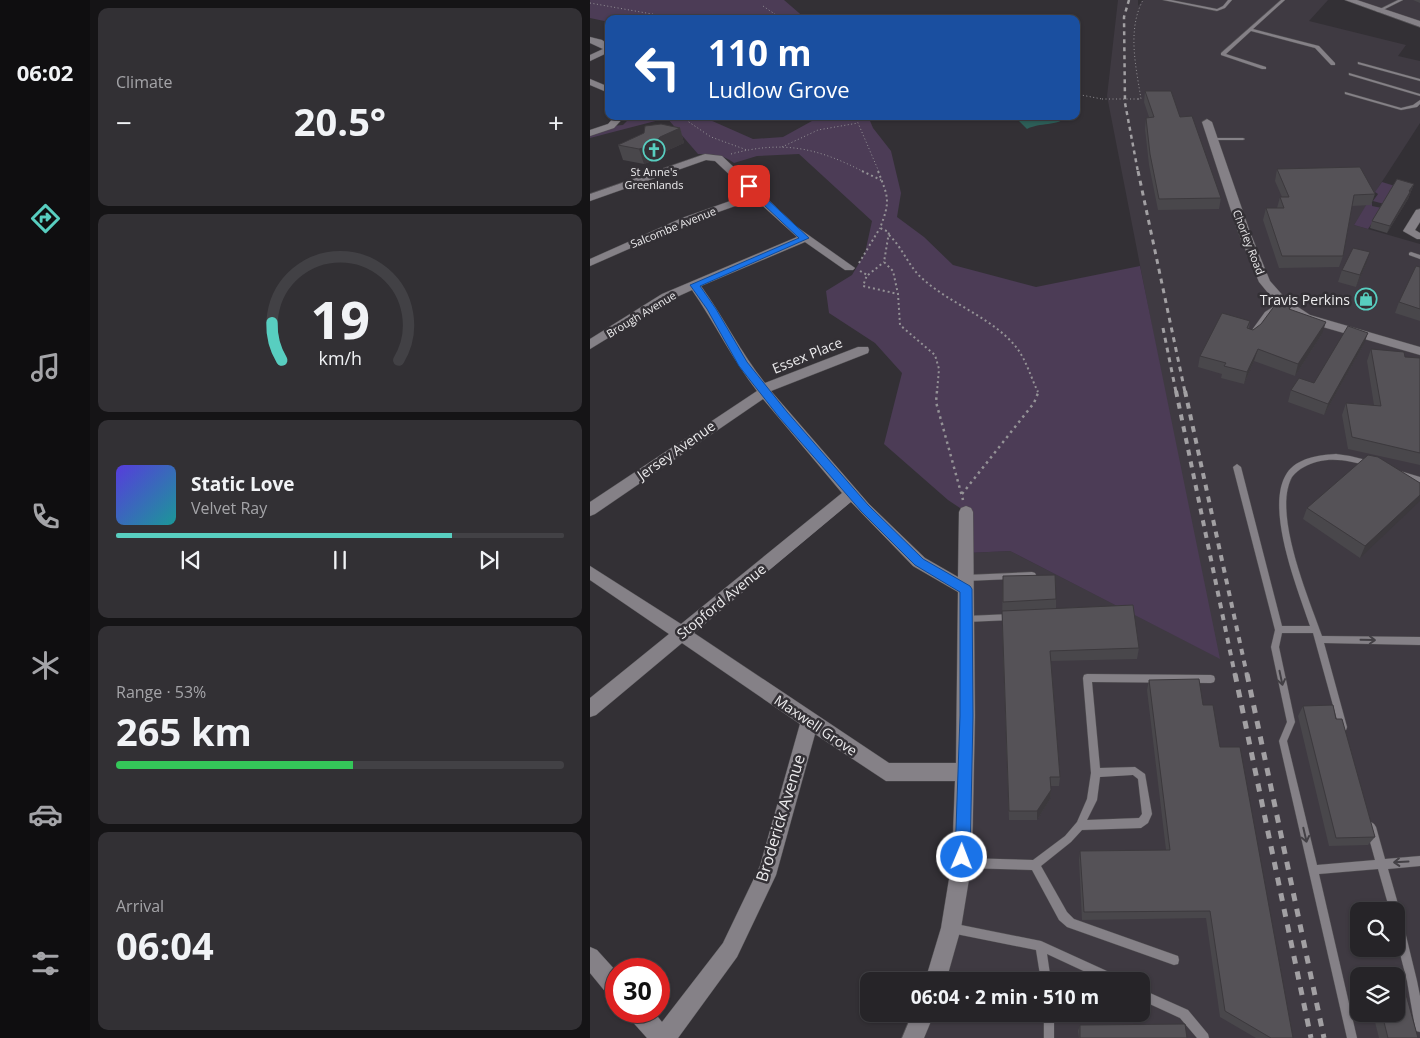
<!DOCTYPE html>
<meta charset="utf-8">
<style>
body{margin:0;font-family:"Open Sans",sans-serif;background:#323034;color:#f1f3f6;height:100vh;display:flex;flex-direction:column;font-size:19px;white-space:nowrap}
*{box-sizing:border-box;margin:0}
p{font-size:16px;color:#a4a4a8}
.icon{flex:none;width:28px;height:28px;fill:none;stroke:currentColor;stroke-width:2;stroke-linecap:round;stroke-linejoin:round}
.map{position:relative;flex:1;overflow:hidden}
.panel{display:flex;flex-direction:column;gap:8px;padding:8px;background:#151416;width:500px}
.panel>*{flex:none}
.banner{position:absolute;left:15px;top:15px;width:475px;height:105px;border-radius:10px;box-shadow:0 1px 4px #0004,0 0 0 1px #424145;background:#1a4fa0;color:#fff;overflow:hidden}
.tools{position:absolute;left:760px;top:902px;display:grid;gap:10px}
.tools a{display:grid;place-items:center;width:55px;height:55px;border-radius:10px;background:#262428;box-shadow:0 1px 4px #0004,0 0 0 1px #424145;font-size:25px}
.speed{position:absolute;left:15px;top:958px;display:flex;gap:10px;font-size:25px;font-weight:700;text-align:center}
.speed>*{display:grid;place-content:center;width:65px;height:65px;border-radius:50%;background:#262428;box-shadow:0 1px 4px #0004,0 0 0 1px #424145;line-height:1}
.speed .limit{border:8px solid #d22;background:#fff;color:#111}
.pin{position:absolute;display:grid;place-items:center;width:42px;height:42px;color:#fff;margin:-21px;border-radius:10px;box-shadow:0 2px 8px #0006}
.me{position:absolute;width:55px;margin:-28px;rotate:1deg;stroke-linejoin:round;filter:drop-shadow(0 0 4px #0008)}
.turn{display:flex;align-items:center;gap:18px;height:105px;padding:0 20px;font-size:22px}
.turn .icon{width:65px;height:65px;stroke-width:2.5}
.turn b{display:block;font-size:35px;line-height:42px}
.big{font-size:38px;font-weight:700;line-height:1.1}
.panel .tile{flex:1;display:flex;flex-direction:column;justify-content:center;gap:8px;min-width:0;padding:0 18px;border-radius:10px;background:#323034}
.panel .dial{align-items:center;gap:0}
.dial svg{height:130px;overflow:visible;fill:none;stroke:#424145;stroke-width:7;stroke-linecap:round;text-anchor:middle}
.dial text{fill:#f1f3f6;stroke:none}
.song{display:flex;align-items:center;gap:15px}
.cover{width:60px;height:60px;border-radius:8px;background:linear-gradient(135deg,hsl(250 70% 55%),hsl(180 70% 35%))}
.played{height:5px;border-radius:2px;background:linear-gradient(90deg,#58cec0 75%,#424145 75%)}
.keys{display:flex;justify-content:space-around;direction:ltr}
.heat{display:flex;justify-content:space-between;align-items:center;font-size:28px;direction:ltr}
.charge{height:8px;border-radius:4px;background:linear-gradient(90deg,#34c759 53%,#424145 0)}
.trip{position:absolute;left:270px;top:972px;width:290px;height:50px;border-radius:10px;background:#262428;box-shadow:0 1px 4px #0004,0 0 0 1px #424145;font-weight:700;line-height:50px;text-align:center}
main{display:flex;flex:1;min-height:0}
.dock{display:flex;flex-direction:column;width:90px;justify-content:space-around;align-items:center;background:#0f0e10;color:#a4a4a8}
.dock .icon{width:35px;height:35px}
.dock .current{color:#58cec0}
.dock b{font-size:22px;color:#f1f3f6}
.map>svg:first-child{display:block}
.built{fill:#3f3a42;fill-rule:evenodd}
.green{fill:#4c3c56}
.water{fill:#2d5f59}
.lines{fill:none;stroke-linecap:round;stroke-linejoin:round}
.lane-casing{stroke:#514f52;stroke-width:1}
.street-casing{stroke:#514f52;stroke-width:1}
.secondary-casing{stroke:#514f52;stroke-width:1}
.path-far2{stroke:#949296;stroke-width:1;stroke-dasharray:1 2.5;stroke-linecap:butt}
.path-far1{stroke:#949296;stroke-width:2;stroke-dasharray:2 3;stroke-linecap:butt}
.path{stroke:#949296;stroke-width:2.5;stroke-dasharray:2.5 4;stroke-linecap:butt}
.lane{fill:#858187;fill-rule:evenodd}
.street{fill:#858187;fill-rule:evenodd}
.secondary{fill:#858187;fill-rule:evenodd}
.rail-far3{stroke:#a2a0a3;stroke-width:2.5;stroke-dasharray:4 4;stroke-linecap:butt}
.rail-far2{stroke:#a2a0a3;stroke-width:3;stroke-dasharray:5 5;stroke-linecap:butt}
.rail-far1{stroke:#a2a0a3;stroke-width:4;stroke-dasharray:6 6;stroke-linecap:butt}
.rail{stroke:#a2a0a3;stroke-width:5;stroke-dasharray:8 8;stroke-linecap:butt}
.path-bridge{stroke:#949296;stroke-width:1;stroke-dasharray:1 2.5;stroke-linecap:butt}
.wall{fill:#49474b}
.shaded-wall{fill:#3c393d}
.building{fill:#555257;stroke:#3c393d}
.oneway{stroke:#434045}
.route{fill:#1a73e8;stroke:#114b97}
.labels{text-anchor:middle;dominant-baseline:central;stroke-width:5;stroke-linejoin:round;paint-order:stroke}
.far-poi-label{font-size:11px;fill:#ebeaec;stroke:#333035}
.far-street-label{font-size:11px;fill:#ebeaec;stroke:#333035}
.poi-label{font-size:14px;fill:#ebeaec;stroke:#333035;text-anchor:end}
.street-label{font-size:14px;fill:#ebeaec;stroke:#333035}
.near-street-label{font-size:16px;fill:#ebeaec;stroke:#333035}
</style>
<main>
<nav class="dock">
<b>06:02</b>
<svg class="icon current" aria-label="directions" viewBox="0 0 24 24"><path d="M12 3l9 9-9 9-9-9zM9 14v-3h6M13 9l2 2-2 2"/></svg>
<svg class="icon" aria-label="music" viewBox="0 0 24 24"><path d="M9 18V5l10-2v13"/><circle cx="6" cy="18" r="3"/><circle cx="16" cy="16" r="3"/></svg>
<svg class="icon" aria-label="phone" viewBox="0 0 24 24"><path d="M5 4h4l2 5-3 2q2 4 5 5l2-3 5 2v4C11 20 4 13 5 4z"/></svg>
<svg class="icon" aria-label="climate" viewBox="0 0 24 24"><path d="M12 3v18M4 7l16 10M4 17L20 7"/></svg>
<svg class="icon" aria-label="car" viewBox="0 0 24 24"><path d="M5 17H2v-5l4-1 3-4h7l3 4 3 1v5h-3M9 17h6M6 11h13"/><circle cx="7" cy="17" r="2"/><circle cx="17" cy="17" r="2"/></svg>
<svg class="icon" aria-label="filters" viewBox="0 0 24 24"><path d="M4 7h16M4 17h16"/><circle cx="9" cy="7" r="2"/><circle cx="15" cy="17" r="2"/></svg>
</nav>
<section class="panel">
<div class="tile"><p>Climate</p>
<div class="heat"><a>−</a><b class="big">20.5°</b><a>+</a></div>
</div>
<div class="tile dial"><svg viewBox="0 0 100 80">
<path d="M14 69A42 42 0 1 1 86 69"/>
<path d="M14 69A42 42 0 0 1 8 46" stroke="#58cec0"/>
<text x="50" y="56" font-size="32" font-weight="700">19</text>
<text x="50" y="72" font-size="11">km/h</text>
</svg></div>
<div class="tile">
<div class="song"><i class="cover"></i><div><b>Static Love</b><p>Velvet Ray</p></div></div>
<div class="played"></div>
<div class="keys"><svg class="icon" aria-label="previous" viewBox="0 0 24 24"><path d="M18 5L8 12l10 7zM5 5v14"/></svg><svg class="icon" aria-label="pause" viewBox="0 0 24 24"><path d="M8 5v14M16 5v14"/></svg><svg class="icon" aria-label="next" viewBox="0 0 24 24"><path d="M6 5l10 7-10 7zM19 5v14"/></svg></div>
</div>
<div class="tile"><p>Range · 53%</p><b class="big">265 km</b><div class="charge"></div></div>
<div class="tile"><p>Arrival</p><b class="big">06:04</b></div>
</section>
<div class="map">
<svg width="830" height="1038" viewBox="0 0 830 1038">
<rect width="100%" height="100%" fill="#333035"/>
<!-- built -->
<path class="built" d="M528 0H548V6L553 0H738L719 21 816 45 808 56 830 61V123L764 225 830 244V1038H323L332 1014H551V981H345L359 934 376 553 420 551 629 658 580 419 517 96ZM769 911H806V949H769ZM769 976H806V1014H769Z
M759 0H830V24Z"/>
<!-- green -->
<path class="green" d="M0 0H194L216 19H19V22L0 18Z
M51 116H111L163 139 193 137 231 116H278L283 128 301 151 311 193 307 217 334 237 363 265 446 287 550 266 630 659 420 551 376 553V512L358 500 294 444 312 373 285 343 239 313 236 291 262 275 275 253 282 221 209 154 167 156 144 163C132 154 122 154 108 154L77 118 0 138V133L21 126 33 125 37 121Z
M792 182 805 186 794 204 783 201 788 194 785 192Z
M778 202 782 203V206L792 208 778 229 764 225Z"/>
<!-- water -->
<path class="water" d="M432 116H478C467 127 450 122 437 129L429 121Z"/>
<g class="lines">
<!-- lane casing -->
<g class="lane-casing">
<path id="lane" d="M573 0H581L627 9 633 6 638 0H642L635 8 627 11Z
M691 0H695L663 29 729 46 745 63V65H741L725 48 661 31 636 54 676 67V69H672L631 55V53Z
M808 0H813L789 12 786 11Z
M768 62 830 79V81L768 64Z
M759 73 830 94V96L759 75Z
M755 92 811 108 823 105 830 100V104L827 107 811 110 755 94Z
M621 138H653L655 139 653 140H623L621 139Z
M821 252 830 255V259L819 255V253Z
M689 303 691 304V306L679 314 662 338H658L657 337 675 312Z
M746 454 760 456 784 462 785 464 781 467C759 460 735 455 714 467 710 469 705 473 702 477 682 513 719 599 732 636L830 637V645L734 643 757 727 756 730 753 731 750 730 749 727 723 633H692L689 647 705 722 697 741 727 865 785 860 776 827 778 824 781 822 784 824 786 827 795 859 830 856V866L798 869 810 911 827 981 830 996V1032L826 1031 825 1027 817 981 806 938V911H800L788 869 729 874 767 1038H757L689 741 697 722 681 647 685 630 643 467 647 464 651 467 692 626H720C708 590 674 507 697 473 707 458 729 455 746 454Z
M810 471 830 477V483L807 476 806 474Z
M442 572 445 573 446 575 445 577 442 578 376 581 373 580 372 578 373 576 376 575Z
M422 614 425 615 426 617 425 619 422 620 376 622 373 621 372 619 373 617 376 616Z
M497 674 621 675 624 676 625 679 624 682 621 683 502 682 510 768 545 767 555 774 562 814 558 823 551 828 492 830 481 842 451 866 477 912 484 919 588 956 589 960 588 964 584 965 477 927 469 920 442 870 374 868 371 866 369 863 371 860 374 858 443 860 475 836 487 822 497 799 501 773 493 678 494 675ZM543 775 548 779 552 814 549 818 497 820 507 800 510 777Z
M361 923 451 941 530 977 531 981H515L457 954 461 981H451L446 950 361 933 357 932 356 928 357 924Z
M551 989 598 1010 618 1034 619 1038H607L590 1018 551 1000Z
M454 1014H464V1038H454Z"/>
</g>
<!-- street casing -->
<g class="street-casing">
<path id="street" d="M0 37 12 40 19 45V52L0 61V55L13 49 0 43Z
M0 79 19 87V93L0 85Z
M25 116H35L24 128 0 136V130L18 124Z
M617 119 622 122 660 232 680 281 696 299 720 315 830 347V355L712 321 688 305 669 282 648 232 612 122Z
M115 154 132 156 207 227 265 268 263 270H255L215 242 111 286C134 318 151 353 175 383L268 347H278L279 350 278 353 181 391 279 504 335 558 368 577 369 512 371 508 376 506 381 508 383 512 385 716 382 861 371 928 356 981H335L351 928 362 861 365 781H296L225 734 186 875 147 957 88 1038H57L40 1019 37 1011H63L72 1022 133 943 170 866 210 724 92 643 6 715 0 717V698L79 634 0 580V566L91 624 252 493 173 399 5 514 0 516V502L167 391C142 359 125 323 102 290L80 300 0 349V339L72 294 207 237 165 199 100 222 0 266V259L92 218 160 194 125 161 116 160 0 201V194ZM261 502 323 566 368 592 366 763H299L104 633Z
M830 209V222L825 230 830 233V239H827L813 231 826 210Z
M0 947 7 950 26 971V998L18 995 0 973Z
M322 1014H344L334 1038H312Z"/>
</g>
<!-- secondary casing -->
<g class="secondary-casing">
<path id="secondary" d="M755 0H767L830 21V27Z"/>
</g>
<!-- path-far2 -->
<path class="path-far2" d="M0 3 90 19
M173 6 192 19
M486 94 512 99
M548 99H551C546 67 537 30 553 0
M90 116 121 137 157 150
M265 116 289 172
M192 147 228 130 268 123
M141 154C193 140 228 148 274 172"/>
<!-- path-far1 -->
<path class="path-far1" d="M272 171 291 180
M288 171C298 197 301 200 290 228L299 232 294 262 303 271 308 294 310 325 345 355 349 369 347 392
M299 235C313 248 319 268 334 280 361 304 404 319 426 347 436 359 441 378 448 392
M269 263 290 228
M270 271 277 275 273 286 308 294
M278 275 294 262"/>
<!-- path -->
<path class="path" d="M347 391 346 402 373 500
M372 494 444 403 448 393 447 391"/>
<!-- lane -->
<use href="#lane" class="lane"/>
<!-- street -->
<use href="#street" class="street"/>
<!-- secondary -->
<use href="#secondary" class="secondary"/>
<!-- rail-far3 -->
<path class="rail-far3" d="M539 0 534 17 535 103 548 172"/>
<!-- rail-far2 -->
<path class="rail-far2" d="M548 171 595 392
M573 328 586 392"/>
<!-- rail-far1 -->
<path class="rail-far1" d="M586 391 645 675
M595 391 657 675"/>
<!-- rail -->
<path class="rail" d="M645 674 721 1038
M657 674 734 1038"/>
<!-- path-bridge -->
<path class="path-bridge" d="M512 99H548"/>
</g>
<!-- wall -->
<path class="wall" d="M823 0H830V3Z
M555 91 590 117 631 198 629 209 568 210 559 165 555 129 556 118 559 117 554 102Z
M90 128 94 143 74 152 68 159 54 164 33 160 28 145Z
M687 169 785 194 781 205 762 206 753 256 749 267 689 268 673 220 676 208H687L690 197H692L685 181Z
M824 184 818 199 797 233 780 228 782 221Z
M776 264 766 287 748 282 752 270Z
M830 267V321L805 313 809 302Z
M701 306 700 309 732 334 705 376 664 361 654 384 631 378 632 374 608 367 610 356 660 321 659 329 663 330Z
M774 344 734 415 698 402 701 390 724 383Z
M781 349 815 357 830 358V465L758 449 752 415 756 403 784 405 777 361Z
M830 483 770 558 713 519 717 508Z
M413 576 466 599V609L549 648 547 659 461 661 470 777 469 786H461L460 799 447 820H419L412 622Z
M559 680 613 705 630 747 703 1038H666L630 1017 616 918 492 920 489 860 490 851 576 850 557 690Z
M713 706 746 719 785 837 778 845 739 846 708 716Z
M783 1014H806L828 1038H789Z
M490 1025 597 1038H489L488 1031Z"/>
<!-- shaded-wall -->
<path class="shaded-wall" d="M90 128 94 143 74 152 68 159 54 164 49 149 70 137Z
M824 184 818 199 797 233 800 226 819 191Z
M780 252 776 264 766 287 770 275Z
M736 322 732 334 705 376 708 364Z
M778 333 774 344 734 415 738 404Z
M668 349 664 361 654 384 657 372Z
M830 495V501L770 558 775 546Z
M461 790 460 799 447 820V811Z"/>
<!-- building -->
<path class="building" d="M555 91H581L590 117 602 116 631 198 569 199 560 154 556 118 564 117Z
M71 124 90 128 70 137 63 145 49 149 28 145 54 133 55 126Z
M770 167 785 194 764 195 753 256H692L676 208H694L690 197H699L687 169Z
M807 179 824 184 819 191 820 192 800 226 782 221Z
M763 248 780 252 770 275 752 270Z
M826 266 830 267V309L809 302Z
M688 301 701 306 699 309 736 322 708 364 668 349 657 372 634 366 636 363 610 356 632 313 660 321 657 328 663 330 671 324Z
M758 326 778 333 738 404 701 390 709 378 724 383Z
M781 349 814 352 815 357 830 358V453L762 437 756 403 791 406Z
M778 455 788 457 830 483V495L775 546 717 508Z
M465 575 466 599 413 602V576Z
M543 605 549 648 460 651 470 777H460L461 790 447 811H419L412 611Z
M609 679 613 705H623L630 747H650L703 1038H681L635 1011 620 911 494 912 490 851 580 850 559 680Z
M743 705 746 719H752L785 837 746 838 713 706Z
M806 980H812L828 1038H798L792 1014H806Z
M595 1024 597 1038H490V1025Z"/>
<!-- one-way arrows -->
<defs><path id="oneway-shaft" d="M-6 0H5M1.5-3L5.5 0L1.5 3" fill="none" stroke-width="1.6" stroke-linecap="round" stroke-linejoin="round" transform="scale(1.25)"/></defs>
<g class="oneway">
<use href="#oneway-shaft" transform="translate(778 640) rotate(1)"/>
<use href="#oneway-shaft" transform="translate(691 678) rotate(78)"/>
<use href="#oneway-shaft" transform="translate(715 835) rotate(77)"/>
<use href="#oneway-shaft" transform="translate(811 862) rotate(177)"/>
</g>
<!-- route -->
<path class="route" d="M156 185H162L219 238 110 286 126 309 157 362 197 412 278 505 333 559 380 586 382 589 383 716 380 857 377 862 372 864 367 862 365 857 370 716V592L325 565 271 511 189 417 149 366 117 309 100 285 209 238 156 188Z"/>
<!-- icons -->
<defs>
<g id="church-ring" transform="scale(1.125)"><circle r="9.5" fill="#333035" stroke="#58cec0" stroke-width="1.5"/><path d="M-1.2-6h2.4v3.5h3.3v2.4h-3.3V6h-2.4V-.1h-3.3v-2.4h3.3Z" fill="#58cec0"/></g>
<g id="shop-ring" transform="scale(1.125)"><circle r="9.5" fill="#333035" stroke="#58cec0" stroke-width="1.5"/><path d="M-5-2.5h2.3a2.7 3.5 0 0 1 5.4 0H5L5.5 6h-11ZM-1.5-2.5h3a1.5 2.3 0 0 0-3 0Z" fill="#58cec0"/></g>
</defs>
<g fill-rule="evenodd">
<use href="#church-ring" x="64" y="150"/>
<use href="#shop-ring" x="776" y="299"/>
</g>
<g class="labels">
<!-- far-poi labels -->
<g class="far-poi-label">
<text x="64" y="171">St Anne's<tspan x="64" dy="13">Greenlands</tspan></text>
</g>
<!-- far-street labels -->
<g class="far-street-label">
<text transform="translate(83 227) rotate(-22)">Salcombe Avenue</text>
<text transform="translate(659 242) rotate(69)">Chorley Road</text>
<text transform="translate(51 314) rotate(-31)">Brough Avenue</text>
</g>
<!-- poi labels -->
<g class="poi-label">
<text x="760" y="299">Travis Perkins</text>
</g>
<!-- street labels -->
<g class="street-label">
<text transform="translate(217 355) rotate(-22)">Essex Place</text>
<text transform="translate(86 450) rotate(-35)">Jersey Avenue</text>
<text transform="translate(131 601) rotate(-39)">Stopford Avenue</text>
<text transform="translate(226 725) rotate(34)">Maxwell Grove</text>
</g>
<!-- near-street labels -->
<g class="near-street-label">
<text transform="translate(190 818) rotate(-73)">Broderick Avenue</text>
</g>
</g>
</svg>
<div class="tools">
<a><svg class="icon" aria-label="search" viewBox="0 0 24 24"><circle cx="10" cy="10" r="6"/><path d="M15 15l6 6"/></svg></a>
<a><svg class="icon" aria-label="layers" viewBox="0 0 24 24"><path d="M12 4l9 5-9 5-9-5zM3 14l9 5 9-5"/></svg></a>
</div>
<div class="speed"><div class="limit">30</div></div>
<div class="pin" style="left:159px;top:186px;background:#d93025"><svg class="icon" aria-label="arrive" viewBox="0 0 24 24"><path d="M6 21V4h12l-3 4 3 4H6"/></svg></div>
<svg class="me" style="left:372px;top:857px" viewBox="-20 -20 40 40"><circle r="17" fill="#1a73e8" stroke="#fff" stroke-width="3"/><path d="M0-11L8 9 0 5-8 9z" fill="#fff"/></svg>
<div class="trip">06:04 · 2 min · 510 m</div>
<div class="banner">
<div class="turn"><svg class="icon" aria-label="left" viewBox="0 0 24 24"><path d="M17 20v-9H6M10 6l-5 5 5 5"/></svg><div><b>110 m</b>Ludlow Grove</div></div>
</div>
</div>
</main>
